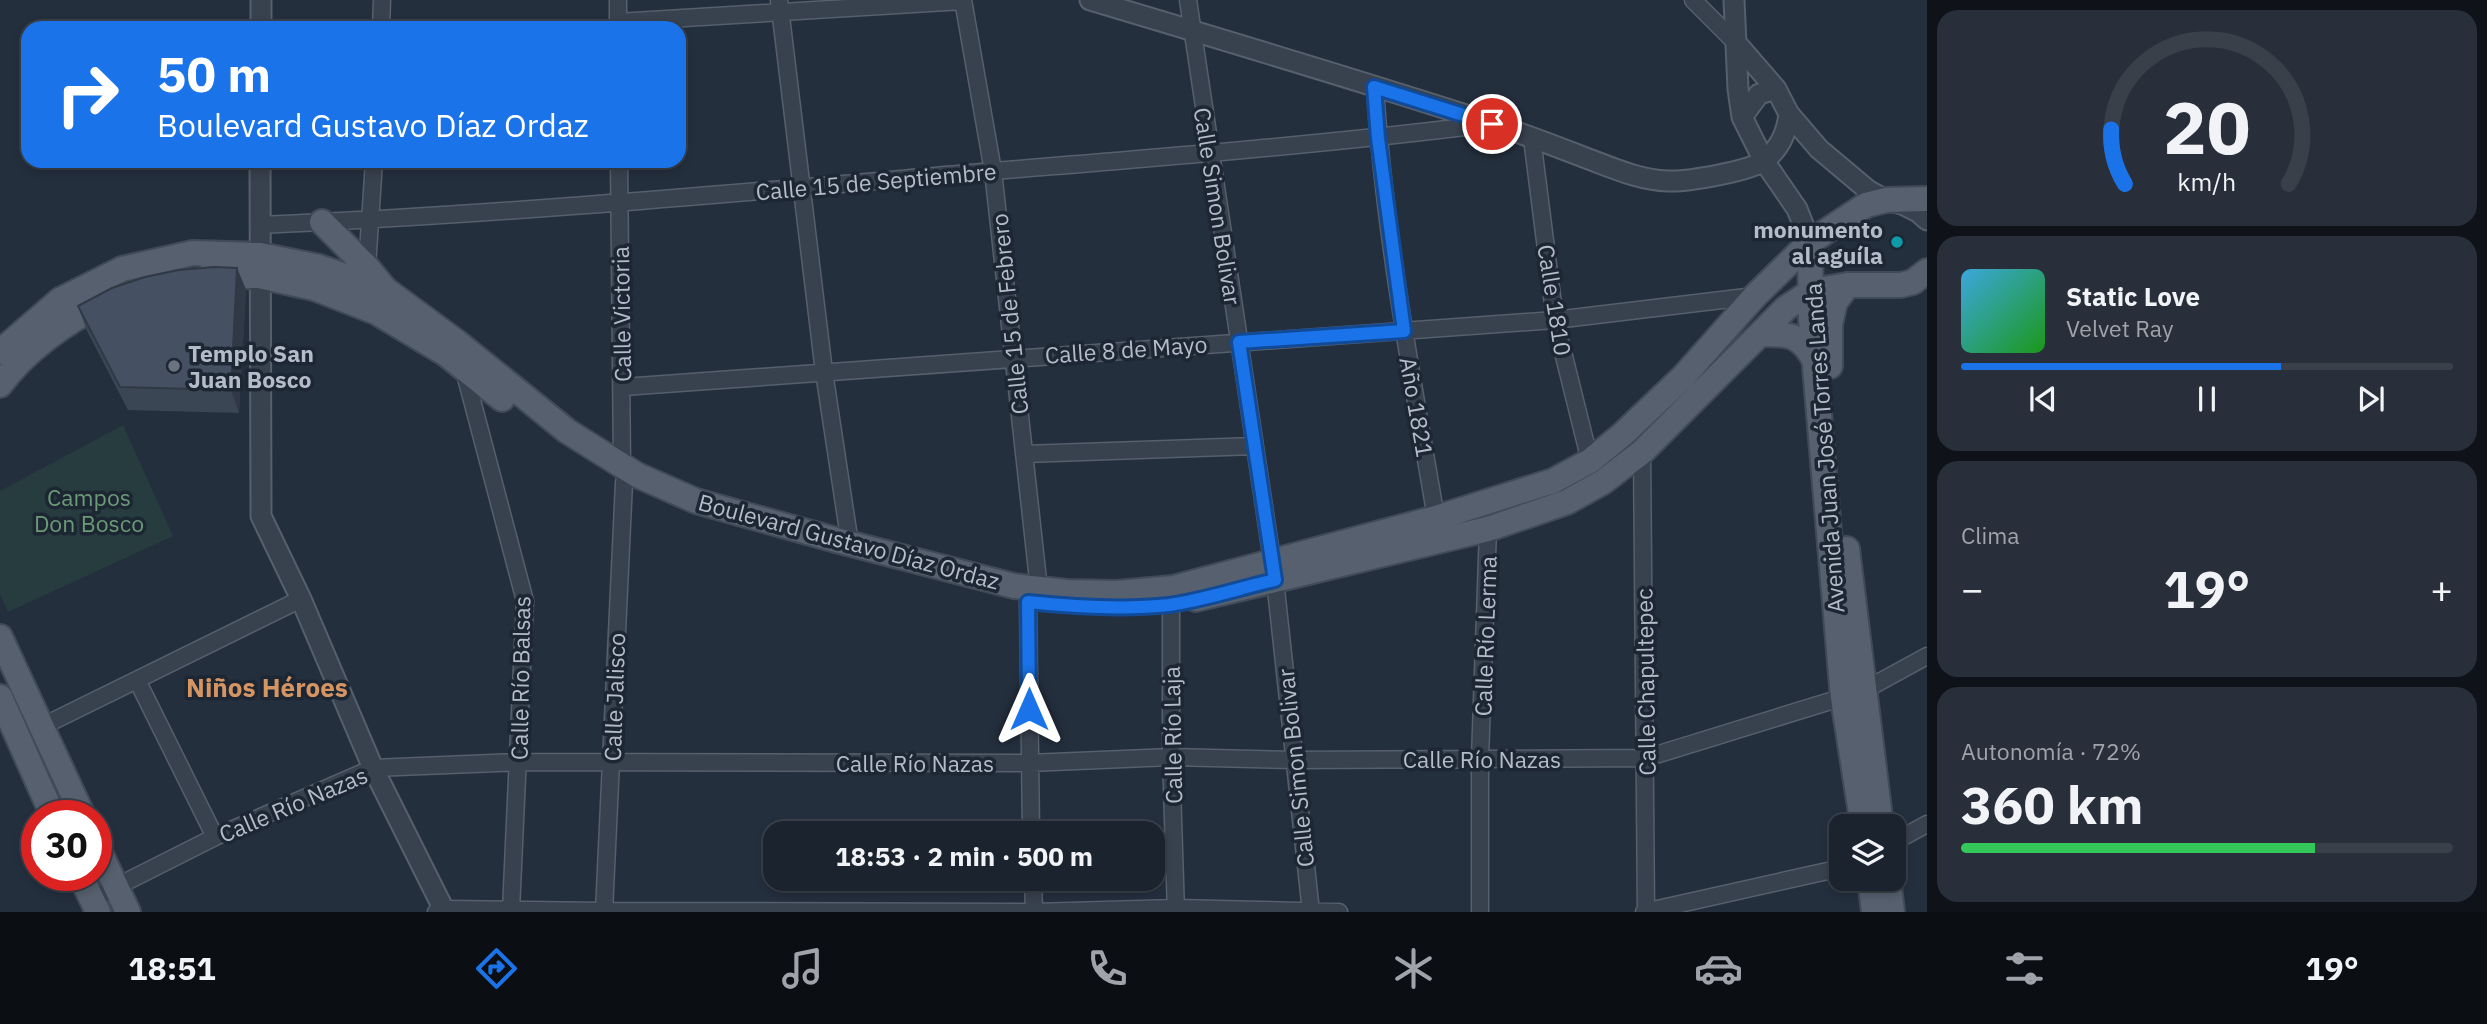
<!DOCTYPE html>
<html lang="es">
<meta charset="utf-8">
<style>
body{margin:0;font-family:"IBM Plex Sans",sans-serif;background:#282f3a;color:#f1f3f6;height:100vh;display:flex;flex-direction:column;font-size:26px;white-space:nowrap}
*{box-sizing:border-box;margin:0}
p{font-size:23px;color:#a0a4aa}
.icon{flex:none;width:38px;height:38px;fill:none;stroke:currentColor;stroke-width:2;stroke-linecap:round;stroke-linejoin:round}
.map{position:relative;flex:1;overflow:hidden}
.side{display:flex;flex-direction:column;gap:10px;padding:10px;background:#0f1319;width:560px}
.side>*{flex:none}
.top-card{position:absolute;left:21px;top:21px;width:665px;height:147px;border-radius:21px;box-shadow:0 4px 10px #0003,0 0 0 2px #39404a;background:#1a73e8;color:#fff;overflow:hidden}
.tools{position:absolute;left:1829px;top:814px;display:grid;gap:14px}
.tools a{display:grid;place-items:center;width:77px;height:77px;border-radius:14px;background:#1b232e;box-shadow:0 4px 10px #0003,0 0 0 2px #39404a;font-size:35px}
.speed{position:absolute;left:21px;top:800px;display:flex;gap:14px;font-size:35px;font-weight:700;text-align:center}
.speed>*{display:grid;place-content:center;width:91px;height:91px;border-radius:50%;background:#1b232e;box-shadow:0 4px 10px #0003,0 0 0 2px #39404a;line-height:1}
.speed .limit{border:10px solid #d22;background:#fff;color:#111}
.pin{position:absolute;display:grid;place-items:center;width:60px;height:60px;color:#fff;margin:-30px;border:4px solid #fff;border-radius:50%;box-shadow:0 2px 7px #0007}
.me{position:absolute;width:77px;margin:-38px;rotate:0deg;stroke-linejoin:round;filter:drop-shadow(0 0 5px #0008)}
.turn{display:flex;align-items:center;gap:24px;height:147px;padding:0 21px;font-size:32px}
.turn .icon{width:91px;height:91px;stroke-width:2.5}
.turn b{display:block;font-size:49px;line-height:60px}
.big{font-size:52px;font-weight:700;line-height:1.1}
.side .widget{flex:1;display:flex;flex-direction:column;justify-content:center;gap:10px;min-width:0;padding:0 24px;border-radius:21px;background:#282f3a}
.side .dial{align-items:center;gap:0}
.dial svg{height:182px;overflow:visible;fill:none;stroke:#39404a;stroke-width:7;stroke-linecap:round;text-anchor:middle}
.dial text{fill:#f1f3f6;stroke:none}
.song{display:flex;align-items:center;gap:21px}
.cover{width:84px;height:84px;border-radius:10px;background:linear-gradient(135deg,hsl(200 70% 55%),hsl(120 70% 35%))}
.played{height:7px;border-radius:4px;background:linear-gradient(90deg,#1a73e8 65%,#39404a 65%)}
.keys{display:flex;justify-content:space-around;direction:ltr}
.heat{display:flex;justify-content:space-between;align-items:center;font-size:38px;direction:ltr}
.charge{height:10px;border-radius:5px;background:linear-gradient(90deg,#34c759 72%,#39404a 0)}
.trip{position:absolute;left:763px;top:821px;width:402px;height:70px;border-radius:21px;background:#1b232e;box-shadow:0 4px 10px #0003,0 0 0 2px #39404a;font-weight:700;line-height:70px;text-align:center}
.dock{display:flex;height:112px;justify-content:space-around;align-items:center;background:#0b0e12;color:#a0a4aa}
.dock .icon{width:49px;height:49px}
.dock .current{color:#1a73e8}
.dock b{font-size:32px;color:#f1f3f6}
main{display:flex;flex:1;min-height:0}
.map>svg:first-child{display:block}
.green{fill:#263c3f}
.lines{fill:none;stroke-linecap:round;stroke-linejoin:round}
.minor-casing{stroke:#565f6c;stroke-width:19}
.tertiary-casing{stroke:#565f6c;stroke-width:23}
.primary-casing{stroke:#414a57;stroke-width:28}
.minor{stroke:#38414e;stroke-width:16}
.tertiary{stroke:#38414e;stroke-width:19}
.primary{stroke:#56606e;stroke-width:24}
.wall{fill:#3b4654}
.shaded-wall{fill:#303945}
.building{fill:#455162;stroke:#303945;stroke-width:2}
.route-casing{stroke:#114b97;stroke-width:18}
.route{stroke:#1a73e8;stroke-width:12}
.culture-dot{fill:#0f9aa8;stroke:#1d2633;stroke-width:2.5}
.worship-dot{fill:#6b7280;stroke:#1d2633;stroke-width:2.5}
.labels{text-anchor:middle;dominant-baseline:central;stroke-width:7;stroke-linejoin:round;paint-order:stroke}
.street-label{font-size:23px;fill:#b4bcc9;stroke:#1d2633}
.poi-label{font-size:23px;font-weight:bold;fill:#b4bcc9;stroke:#1d2633;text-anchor:end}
.park-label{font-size:23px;fill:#6b9a76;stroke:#1d2633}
.quarter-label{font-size:26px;font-weight:bold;fill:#d59563;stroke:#1d2633}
</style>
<main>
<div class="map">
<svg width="1927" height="912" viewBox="0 0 1927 912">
<rect width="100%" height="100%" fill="#242f3e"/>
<!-- green -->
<path class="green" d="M123 425 173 536 8 612 0 594V491Z"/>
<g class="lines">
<!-- minor casing -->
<g class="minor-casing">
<path id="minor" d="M618 0V28
M779 0 824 372 850 544
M963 0 993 171 1039 589
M1188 0 1275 580 1311 912
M1693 0 1738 45
M618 22 963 1
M381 28 382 0
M1375 87C1384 232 1412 376 1436 518
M1532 138 1555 320 1590 461
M619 161 622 466
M260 225C493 215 726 194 958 174 1136 159 1313 146 1489 124
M367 267 374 161
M464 370 525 601 511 910
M623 387 1555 320 1755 296
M1642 452 1646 912
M1025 454 1254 446
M1028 602 1031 833
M1171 604V757L1176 912
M137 680 215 837
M41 727 301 599
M1894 842 1927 824
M1033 878 1034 912
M92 899 215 837 373 768 519 762 1029 763 1171 757 1295 760 1646 758 1863 691 1927 656
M436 912 444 909 604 911 1034 912 1176 908 1339 912
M604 912 624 482
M1480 912V758L1488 529
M1644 912 1841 868"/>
</g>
<!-- tertiary casing -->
<g class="tertiary-casing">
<path id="tertiary" d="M1090 0C1224 40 1358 80 1491 123 1523 134 1555 146 1586 158 1613 168 1639 180 1668 181 1687 182 1751 171 1765 160 1780 148 1787 132 1789 114
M1734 0 1738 89 1742 117 1764 161 1797 209 1810 242
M261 28V0
M1738 45 1776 89 1789 114 1819 149 1869 191 1886 200 1902 204 1918 212 1927 220
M1742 117 1759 94 1776 89
M260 161 261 516 301 599 373 768 445 912"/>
</g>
<!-- primary casing -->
<g class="primary-casing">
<path id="primary" d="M322 222 367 267 385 289
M1810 242 1811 319 1843 698 1863 826
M208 276H259L314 288 376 312 446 354 502 399
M1760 334C1788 334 1800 333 1815 361
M0 352 60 300 122 269 193 253 260 255 319 267 386 290 458 343 567 431 637 475 696 501 836 540 1014 586 1067 592 1117 593 1173 588 1436 518 1553 481 1590 461 1623 434 1683 377 1755 296 1810 242 1866 205 1886 200 1927 199
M1830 366V324L1835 302 1848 285
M0 385C28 347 67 321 109 300
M1847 549 1881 826
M1196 599 1488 529 1567 502 1603 482 1642 452 1786 308 1812 291 1848 285H1901L1913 282 1927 271
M0 637 83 816
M0 697 53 816
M96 844 128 912
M80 875 98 912
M1870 878 1874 912
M1888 878 1892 912"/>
</g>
<!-- minor -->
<use href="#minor" class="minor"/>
<!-- tertiary -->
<use href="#tertiary" class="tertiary"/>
<!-- primary -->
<use href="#primary" class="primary"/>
</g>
<!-- wall -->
<path class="wall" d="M237 268 246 290 239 413 128 410 86 329 78 306Z"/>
<!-- shaded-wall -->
<path class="shaded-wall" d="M237 268 246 290 239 413 231 390Z"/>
<!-- building -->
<path class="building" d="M214 267 237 268 231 390 120 387 78 306 112 288 145 277 179 270Z"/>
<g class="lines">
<!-- route casing -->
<g class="route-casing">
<path id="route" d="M1029 709 1028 602C1075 607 1122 610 1169 605 1204 600 1240 588 1275 580L1239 342 1404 331 1378 138 1374 87 1492 124"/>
</g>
<!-- route -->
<use href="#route" class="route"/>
</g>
<!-- markers -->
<circle class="culture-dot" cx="1897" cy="242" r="7"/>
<circle class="worship-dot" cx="174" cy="366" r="7"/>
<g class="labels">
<!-- street labels -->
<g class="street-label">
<text transform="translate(876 181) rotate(-5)">Calle 15 de Septiembre</text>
<text transform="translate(1218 206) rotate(81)">Calle Simon Bolivar</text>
<text transform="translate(1555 300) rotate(81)">Calle 1810</text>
<text transform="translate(621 314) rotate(-91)">Calle Victoria</text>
<text transform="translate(1009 314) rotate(-96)">Calle 15 de Febrero</text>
<text transform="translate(1126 349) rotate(-4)">Calle 8 de Mayo</text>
<text transform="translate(1417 407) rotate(80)">Año 1821</text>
<text transform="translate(1824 448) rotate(-94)">Avenida Juan José Torres Landa</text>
<text transform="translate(849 541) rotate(15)">Boulevard Gustavo Díaz Ordaz</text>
<text transform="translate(1485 636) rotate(-88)">Calle Río Lerma</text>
<text transform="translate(520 678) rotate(-89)">Calle Río Balsas</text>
<text transform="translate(1645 682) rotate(-91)">Calle Chapultepec</text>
<text transform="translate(614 697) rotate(-88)">Calle Jalisco</text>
<text transform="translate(1172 735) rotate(-91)">Calle Río Laja</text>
<text x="1482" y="759">Calle Río Nazas</text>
<text x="915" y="763">Calle Río Nazas</text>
<text transform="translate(1295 768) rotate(-96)">Calle Simon Bolivar</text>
<text transform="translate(293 804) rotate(-23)">Calle Río Nazas</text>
</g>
<!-- poi labels -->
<g class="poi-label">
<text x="1883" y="229">monumento<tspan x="1883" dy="26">al aguíla</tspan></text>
<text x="188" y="353" text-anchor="start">Templo San<tspan x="188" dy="26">Juan Bosco</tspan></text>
</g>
<!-- park labels -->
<g class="park-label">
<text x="89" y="497">Campos<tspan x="89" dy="26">Don Bosco</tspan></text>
</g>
<!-- quarter labels -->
<g class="quarter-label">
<text x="267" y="687">Niños Héroes</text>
</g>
</g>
</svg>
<div class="tools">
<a><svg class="icon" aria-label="layers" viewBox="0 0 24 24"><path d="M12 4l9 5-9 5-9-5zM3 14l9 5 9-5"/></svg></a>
</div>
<div class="speed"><div class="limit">30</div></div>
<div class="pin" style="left:1492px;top:124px;background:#d93025"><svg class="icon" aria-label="arrive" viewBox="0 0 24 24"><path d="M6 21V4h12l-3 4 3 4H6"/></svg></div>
<svg class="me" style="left:1029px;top:709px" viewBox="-20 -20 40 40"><path d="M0-17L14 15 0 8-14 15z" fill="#1a73e8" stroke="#fff" stroke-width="4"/></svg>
<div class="trip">18:53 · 2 min · 500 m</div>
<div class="top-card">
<div class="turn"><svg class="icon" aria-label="right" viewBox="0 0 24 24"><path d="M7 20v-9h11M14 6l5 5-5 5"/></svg><div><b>50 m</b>Boulevard Gustavo Díaz Ordaz</div></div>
</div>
</div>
<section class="side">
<div class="widget dial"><svg viewBox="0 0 100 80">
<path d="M14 69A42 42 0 1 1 86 69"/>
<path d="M14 69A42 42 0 0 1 8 45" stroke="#1a73e8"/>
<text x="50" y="56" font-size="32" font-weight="700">20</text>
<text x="50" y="72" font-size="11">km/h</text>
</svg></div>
<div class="widget">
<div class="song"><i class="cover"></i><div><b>Static Love</b><p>Velvet Ray</p></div></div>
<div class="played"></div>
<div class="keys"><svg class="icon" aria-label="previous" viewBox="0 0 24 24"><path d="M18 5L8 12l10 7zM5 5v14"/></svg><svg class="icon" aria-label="pause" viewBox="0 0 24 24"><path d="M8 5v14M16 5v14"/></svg><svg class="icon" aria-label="next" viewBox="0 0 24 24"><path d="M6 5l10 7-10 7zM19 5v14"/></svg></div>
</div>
<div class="widget"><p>Clima</p>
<div class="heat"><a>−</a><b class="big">19°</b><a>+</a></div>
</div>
<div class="widget"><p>Autonomía · 72%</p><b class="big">360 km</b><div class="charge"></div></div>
</section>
</main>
<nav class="dock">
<b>18:51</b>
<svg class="icon current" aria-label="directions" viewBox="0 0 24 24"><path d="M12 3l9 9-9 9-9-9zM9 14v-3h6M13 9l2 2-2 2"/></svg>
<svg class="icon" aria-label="music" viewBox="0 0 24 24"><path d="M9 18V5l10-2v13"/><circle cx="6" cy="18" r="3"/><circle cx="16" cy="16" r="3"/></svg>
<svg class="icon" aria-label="phone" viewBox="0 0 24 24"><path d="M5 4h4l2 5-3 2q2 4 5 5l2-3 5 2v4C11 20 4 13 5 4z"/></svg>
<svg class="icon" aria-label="climate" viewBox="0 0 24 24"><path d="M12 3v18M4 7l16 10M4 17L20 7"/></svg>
<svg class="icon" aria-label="car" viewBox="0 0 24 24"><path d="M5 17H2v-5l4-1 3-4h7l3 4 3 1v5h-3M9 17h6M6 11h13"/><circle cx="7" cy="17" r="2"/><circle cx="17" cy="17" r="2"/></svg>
<svg class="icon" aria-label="filters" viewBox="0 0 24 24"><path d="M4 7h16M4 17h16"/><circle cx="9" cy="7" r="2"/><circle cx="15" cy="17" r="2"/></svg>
<b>19°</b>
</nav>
